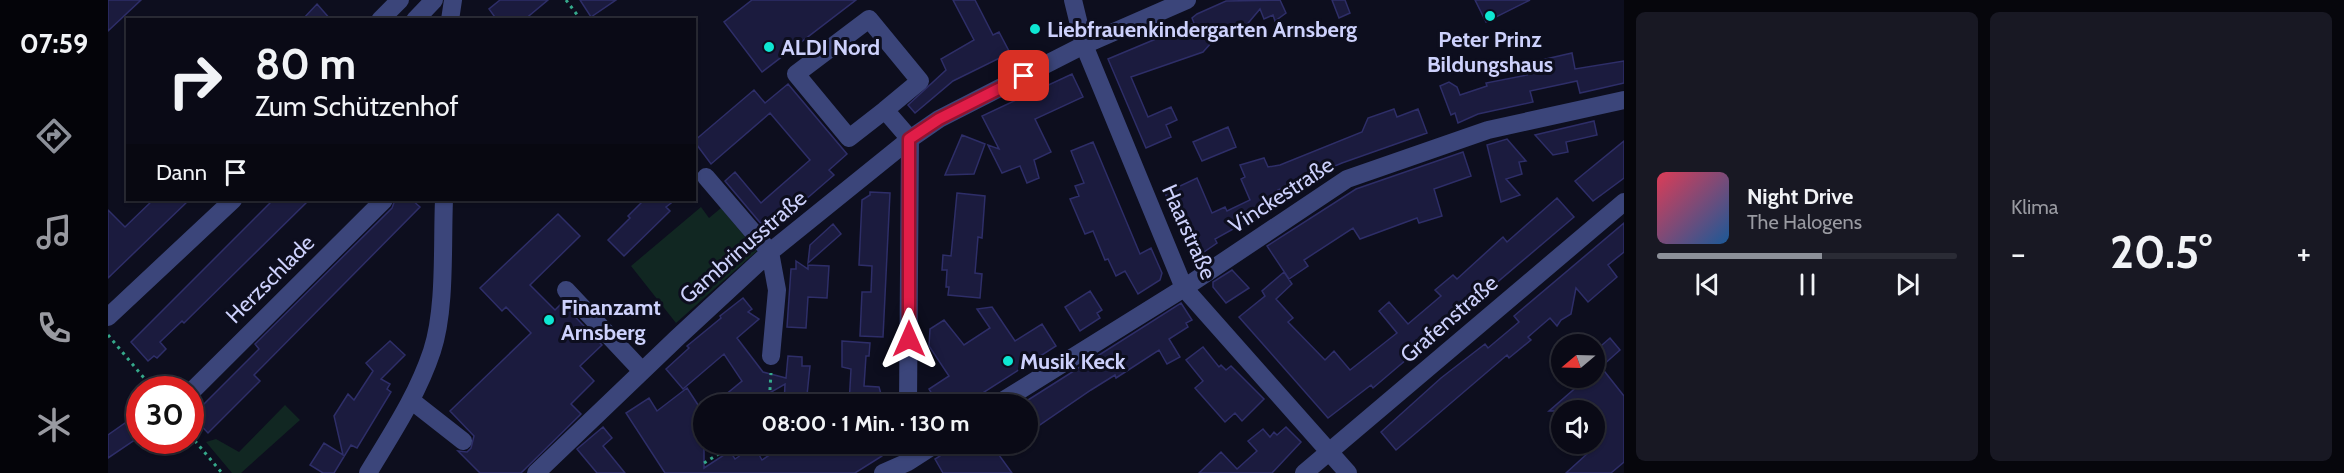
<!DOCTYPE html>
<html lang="de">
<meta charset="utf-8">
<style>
body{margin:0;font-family:Cabin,sans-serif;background:#181823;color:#f1f3f6;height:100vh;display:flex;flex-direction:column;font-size:22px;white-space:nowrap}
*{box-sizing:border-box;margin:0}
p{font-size:20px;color:#999aa1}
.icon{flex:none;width:33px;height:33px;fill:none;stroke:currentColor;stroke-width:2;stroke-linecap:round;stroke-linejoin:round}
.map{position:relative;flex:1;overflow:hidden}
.details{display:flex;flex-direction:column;gap:12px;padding:12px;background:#06060c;width:720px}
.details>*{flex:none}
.hud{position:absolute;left:18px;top:18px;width:570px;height:183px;border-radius:0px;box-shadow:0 2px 4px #0004,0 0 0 2px #2a2b35;background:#0a0a16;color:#f1f3f6;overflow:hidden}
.needle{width:39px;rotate:251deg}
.buttons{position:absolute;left:1443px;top:334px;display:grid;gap:12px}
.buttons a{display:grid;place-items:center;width:54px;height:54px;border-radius:50%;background:#0a0a16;box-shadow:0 2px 4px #0004,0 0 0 2px #2a2b35;font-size:30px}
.speed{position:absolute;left:18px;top:376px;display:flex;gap:12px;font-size:30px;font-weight:700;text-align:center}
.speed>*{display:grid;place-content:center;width:78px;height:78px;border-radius:50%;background:#0a0a16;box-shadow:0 2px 4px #0004,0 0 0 2px #2a2b35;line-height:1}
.speed .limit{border:9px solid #d22;background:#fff;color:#111}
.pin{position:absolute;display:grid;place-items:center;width:51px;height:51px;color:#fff;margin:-26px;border-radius:12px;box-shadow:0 3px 9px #0006}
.me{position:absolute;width:66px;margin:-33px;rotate:0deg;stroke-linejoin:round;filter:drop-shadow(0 0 4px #0008)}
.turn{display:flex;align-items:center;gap:21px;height:126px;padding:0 30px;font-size:27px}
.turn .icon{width:78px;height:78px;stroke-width:2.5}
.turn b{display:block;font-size:42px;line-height:51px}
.then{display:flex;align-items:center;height:57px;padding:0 30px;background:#0003;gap:12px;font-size:22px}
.big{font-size:45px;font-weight:700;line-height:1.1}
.details .tile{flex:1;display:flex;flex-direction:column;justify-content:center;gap:9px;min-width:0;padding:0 21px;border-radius:9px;background:#181823}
.song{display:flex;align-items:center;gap:18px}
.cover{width:72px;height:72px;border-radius:9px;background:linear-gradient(135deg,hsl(350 70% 55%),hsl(210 70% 35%))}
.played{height:6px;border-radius:3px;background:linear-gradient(90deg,#8c9099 55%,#2a2b35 55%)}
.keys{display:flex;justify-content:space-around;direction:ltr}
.heat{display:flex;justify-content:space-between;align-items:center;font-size:33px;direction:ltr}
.details .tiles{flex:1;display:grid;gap:12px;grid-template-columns:repeat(2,1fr)}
.trip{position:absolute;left:585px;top:394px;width:345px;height:60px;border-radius:30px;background:#0a0a16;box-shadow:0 2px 4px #0004,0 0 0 2px #2a2b35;font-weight:700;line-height:60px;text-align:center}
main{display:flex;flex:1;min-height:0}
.tabs{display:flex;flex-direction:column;width:108px;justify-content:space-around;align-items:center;background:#040409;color:#999aa1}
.tabs .icon{width:42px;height:42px}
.tabs .current{color:#8c9099}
.tabs b{font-size:27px;color:#f1f3f6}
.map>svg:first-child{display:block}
.green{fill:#112722}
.building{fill:#1b1b3e;stroke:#2e2e68;stroke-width:1.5}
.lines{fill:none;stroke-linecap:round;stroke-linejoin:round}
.path{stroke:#35a98b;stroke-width:3;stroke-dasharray:3 4.5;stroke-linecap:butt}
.minor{stroke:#3b457a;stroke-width:18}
.route-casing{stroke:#92132f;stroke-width:15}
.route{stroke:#e11d48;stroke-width:10}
.poi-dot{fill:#0ee7d3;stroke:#0d0e1e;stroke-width:2}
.labels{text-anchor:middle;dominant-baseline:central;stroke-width:6;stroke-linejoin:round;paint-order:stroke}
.poi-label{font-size:22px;font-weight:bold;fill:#cdd1fc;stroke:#0d0e1e;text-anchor:start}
.street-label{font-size:22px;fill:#cdd1fc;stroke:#0d0e1e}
</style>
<main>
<nav class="tabs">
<b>07:59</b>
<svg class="icon current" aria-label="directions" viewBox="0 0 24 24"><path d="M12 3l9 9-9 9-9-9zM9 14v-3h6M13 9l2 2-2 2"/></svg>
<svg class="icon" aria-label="music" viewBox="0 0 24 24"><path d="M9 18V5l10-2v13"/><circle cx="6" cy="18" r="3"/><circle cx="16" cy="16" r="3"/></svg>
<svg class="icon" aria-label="phone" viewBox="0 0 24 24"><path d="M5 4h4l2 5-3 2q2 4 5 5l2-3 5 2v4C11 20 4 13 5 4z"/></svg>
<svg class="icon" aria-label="climate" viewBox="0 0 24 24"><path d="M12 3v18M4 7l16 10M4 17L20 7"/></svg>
</nav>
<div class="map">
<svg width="1516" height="473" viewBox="0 0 1516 473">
<rect width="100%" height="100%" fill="#0d0e1e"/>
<!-- green -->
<path class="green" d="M593 207 601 218 613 208 649 251 568 323 523 266Z
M177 405 192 420 133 473H124L98 442 108 439 131 452Z"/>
<!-- building -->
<path class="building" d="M0 0H33L0 31Z
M392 0H440L416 20H389L381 9Z
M472 0H508L483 17Z
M644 0H748L654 72 616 22Z
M845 0H867L885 35 891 32 902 53 845 81 807 113 800 105 838 70 833 59 866 40Z
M1172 0 1178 13 1167 21 1165 15 1156 19 1152 9 1136 28 1112 33 1095 52 1023 77 1040 117 1063 107 1069 120 1058 125 1063 137 1038 148 1000 59 1086 23 1084 18 1089 14 1118 1Z
M1224 0H1237L1242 13 1231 18Z
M1367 0H1422L1378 22Z
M209 4 223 20H194Z
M1464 53 1467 69 1516 61V83L1472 93 1469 81 1422 91 1425 102 1370 114 1350 123 1347 113 1343 115 1332 86 1341 82 1349 87 1352 95 1379 86 1378 83 1419 75 1416 64Z
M964 74 975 97 927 119 943 152 926 160 931 178 919 183 912 166 894 173 880 145 891 149 874 116Z
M680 84 739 154 721 170 726 175 660 232 617 181 627 172 653 203 702 160 662 113 603 164 586 141 646 90 657 103Z
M1286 109 1289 117 1310 109 1319 133 1234 163 1170 190 1173 197 1142 215 1143 219 1107 239 1109 243 1093 254 1091 251 1083 254 1057 193 1089 178 1104 213 1117 207 1119 211 1142 200 1133 179 1137 177 1132 165 1156 158 1160 167 1172 165 1254 132 1260 118Z
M1486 121 1489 135 1458 142 1460 152 1445 155 1427 135Z
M1120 127 1128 147 1094 161 1085 142Z
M854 135 877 144 866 174 837 175Z
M1399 139 1418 161 1411 162 1414 174 1398 179 1412 195 1393 202 1379 145Z
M1516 141V178L1485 201 1467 181Z
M985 142 1032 254 1043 248 1054 273 1052 280 1030 294 1017 271 1008 276 1000 259 997 260 985 231 977 234 962 199 971 196 967 186 976 183 963 151Z
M1355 152 1363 176 1326 189 1334 216 1311 223 1309 218 1252 239 1245 228 1196 260 1200 266 1181 279 1159 246 1248 189Z
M762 192 782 193 775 337 752 336 754 292H763L764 266 751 265 754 200 762 195Z
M849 193 877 196 874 238 870 237 867 273 874 274 872 298 840 295 841 287H838L839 270H834L835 255 843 256Z
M1449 198 1466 217 1265 388 1263 385 1220 418 1131 317 1157 296 1154 291 1176 272 1184 284 1168 299 1185 318 1180 322 1217 360 1226 351 1242 370 1289 333 1271 311 1281 302 1300 324 1333 296 1327 290 1345 275 1349 279 1395 237 1399 242Z
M45 200H81L0 278V210L17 227Z
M165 200H201L76 323 74 321 52 342 58 349 49 358 46 356 40 361 23 342Z
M287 200H304L312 207 146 375 152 381 100 433 84 416 151 349 147 344 284 208Z
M536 200H567L558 207 562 211 516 256 500 240 522 218 520 216Z
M450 214 472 236 422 285 447 310 454 303 494 345 472 366 486 381 463 404 473 414 413 473H372L350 451 359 452 363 448 366 436 342 411 423 333 398 307 394 311 372 288Z
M1516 223V252L1500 265 1509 277 1480 302 1468 288 1463 314 1453 320 1449 326 1442 318 1420 337 1423 340 1401 358 1399 355 1288 450 1273 432 1333 378 1377 344 1380 348 1411 322 1406 316Z
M725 224 733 234 700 263 702 245Z
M688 261 700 269V265L721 266 719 298 700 297 698 328 679 327 683 269H688Z
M1124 270 1141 288 1118 303 1105 287V282Z
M982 291 994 310 989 313 992 318 972 331 957 307Z
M635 298 644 309 640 312 651 319 629 338 655 372 678 378 680 356 694 357V366H702L698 405H676L677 384 641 405H605L634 381 616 354 575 389 558 369 581 348 579 346 613 318 612 316Z
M1073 303 1084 320 1078 323 1080 327 1061 339 1072 357 1059 364 1051 350 1008 378 1007 375 983 390 920 433V400Z
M884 307 907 341 934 324 948 346 856 405H843L837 395 828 401 821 389 841 376 821 346 822 329 836 320 856 345 882 328 869 309Z
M1502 338 1512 350 1493 367 1516 396V462L1503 473H1458L1480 453 1473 444H1486V411H1441L1479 378H1486V352Z
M282 341 297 355 273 379 282 384 279 389 283 392 249 448 243 445 226 473H215L202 465 216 443 235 455 226 416 240 394 246 400 265 371 258 363Z
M734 341 762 343 761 356H758L756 386 771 387 773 394 769 405H741L743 369 734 367Z
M1095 347 1111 367 1113 365 1118 370 1123 366 1156 399 1134 421 1127 413 1117 422 1087 388 1095 381 1078 360Z
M579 388 596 414V468L622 451 627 459 646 446 654 460 678 444H775L774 456 747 473H557L518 413 541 398 549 411Z
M17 423 28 439 0 458V435Z
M495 427 504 438 495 446 517 473H489L469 449Z
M1178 427 1193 442 1164 473H1091L1113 452 1129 469 1149 451 1140 441 1155 429 1162 437 1166 432 1169 435Z
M851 444H883L904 473H835L827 459Z"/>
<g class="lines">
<!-- path -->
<path class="path" d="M458 0 473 20
M0 335 46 390
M661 405 663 373
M82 435 114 473
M596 463 627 444"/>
<!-- minor -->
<path class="minor" d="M965 0 976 45 1076 288 1240 473
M272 20 292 0
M307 20 326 0
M342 20 345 0
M777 110 741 138 688 74 761 19 812 81 777 110 802 139
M598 177 662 252 669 290 663 356
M458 290 534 371
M0 317 125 200
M82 393 276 200
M304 401 355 441
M800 405 802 139
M888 405 1076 288 1239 179 1380 130 1516 100
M260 473C284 433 309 396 324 351 338 309 334 244 336 200
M428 473 569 338 662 252 802 139 831 119 976 45 1079 0
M775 473 800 462 828 444
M1196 473 1516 202"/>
</g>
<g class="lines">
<!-- route casing -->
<g class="route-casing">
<path id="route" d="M801 339V139L831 119 916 76"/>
</g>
<!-- route -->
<use href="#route" class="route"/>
</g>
<!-- markers -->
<g class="poi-dot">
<circle cx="1382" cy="16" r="6"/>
<circle cx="927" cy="29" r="6"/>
<circle cx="661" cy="47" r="6"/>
<circle cx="441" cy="320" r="6"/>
<circle cx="900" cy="361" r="6"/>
</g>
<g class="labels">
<!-- poi labels -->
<g class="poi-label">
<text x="939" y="29">Liebfrauenkindergarten Arnsberg</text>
<text x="1382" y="39" text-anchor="middle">Peter Prinz<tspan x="1382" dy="25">Bildungshaus</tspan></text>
<text x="673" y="47">ALDI Nord</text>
<text x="453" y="307">Finanzamt<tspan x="453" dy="25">Arnsberg</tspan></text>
<text x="912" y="361">Musik Keck</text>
</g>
<!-- street labels -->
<g class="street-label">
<text transform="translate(1173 195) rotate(-33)">Vinckestraße</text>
<text transform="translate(1081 232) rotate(66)">Haarstraße</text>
<text transform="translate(635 247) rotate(-41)">Gambrinusstraße</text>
<text transform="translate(162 279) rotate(-45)">Herzschlade</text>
<text transform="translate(1341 319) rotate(-41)">Grafenstraße</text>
</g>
</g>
</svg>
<div class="buttons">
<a><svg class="needle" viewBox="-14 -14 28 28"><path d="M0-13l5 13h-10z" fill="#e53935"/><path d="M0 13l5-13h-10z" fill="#999aa1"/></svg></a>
<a><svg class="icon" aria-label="sound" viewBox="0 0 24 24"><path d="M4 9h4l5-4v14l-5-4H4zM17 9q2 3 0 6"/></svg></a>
</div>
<div class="speed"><div class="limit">30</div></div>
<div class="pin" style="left:916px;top:76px;background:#d93025"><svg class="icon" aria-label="arrive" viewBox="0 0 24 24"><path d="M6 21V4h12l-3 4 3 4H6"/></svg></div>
<svg class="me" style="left:801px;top:339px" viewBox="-20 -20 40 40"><path d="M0-17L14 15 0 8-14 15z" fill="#e11d48" stroke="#fff" stroke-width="4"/></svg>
<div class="trip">08:00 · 1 Min. · 130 m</div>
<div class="hud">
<div class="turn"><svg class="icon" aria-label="right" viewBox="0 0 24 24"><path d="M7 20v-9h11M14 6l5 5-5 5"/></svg><div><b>80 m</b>Zum Schützenhof</div></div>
<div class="then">Dann<svg class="icon" aria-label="arrive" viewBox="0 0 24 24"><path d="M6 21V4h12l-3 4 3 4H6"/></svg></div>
</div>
</div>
<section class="details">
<div class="tiles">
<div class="tile">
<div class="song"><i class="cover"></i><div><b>Night Drive</b><p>The Halogens</p></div></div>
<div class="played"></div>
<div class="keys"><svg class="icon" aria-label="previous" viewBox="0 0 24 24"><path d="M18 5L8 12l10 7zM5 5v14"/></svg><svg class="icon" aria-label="pause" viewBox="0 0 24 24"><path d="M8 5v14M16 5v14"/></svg><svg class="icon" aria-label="next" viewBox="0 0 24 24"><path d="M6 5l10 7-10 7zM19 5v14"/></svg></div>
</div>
<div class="tile"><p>Klima</p>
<div class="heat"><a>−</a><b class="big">20.5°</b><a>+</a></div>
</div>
</div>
</section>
</main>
